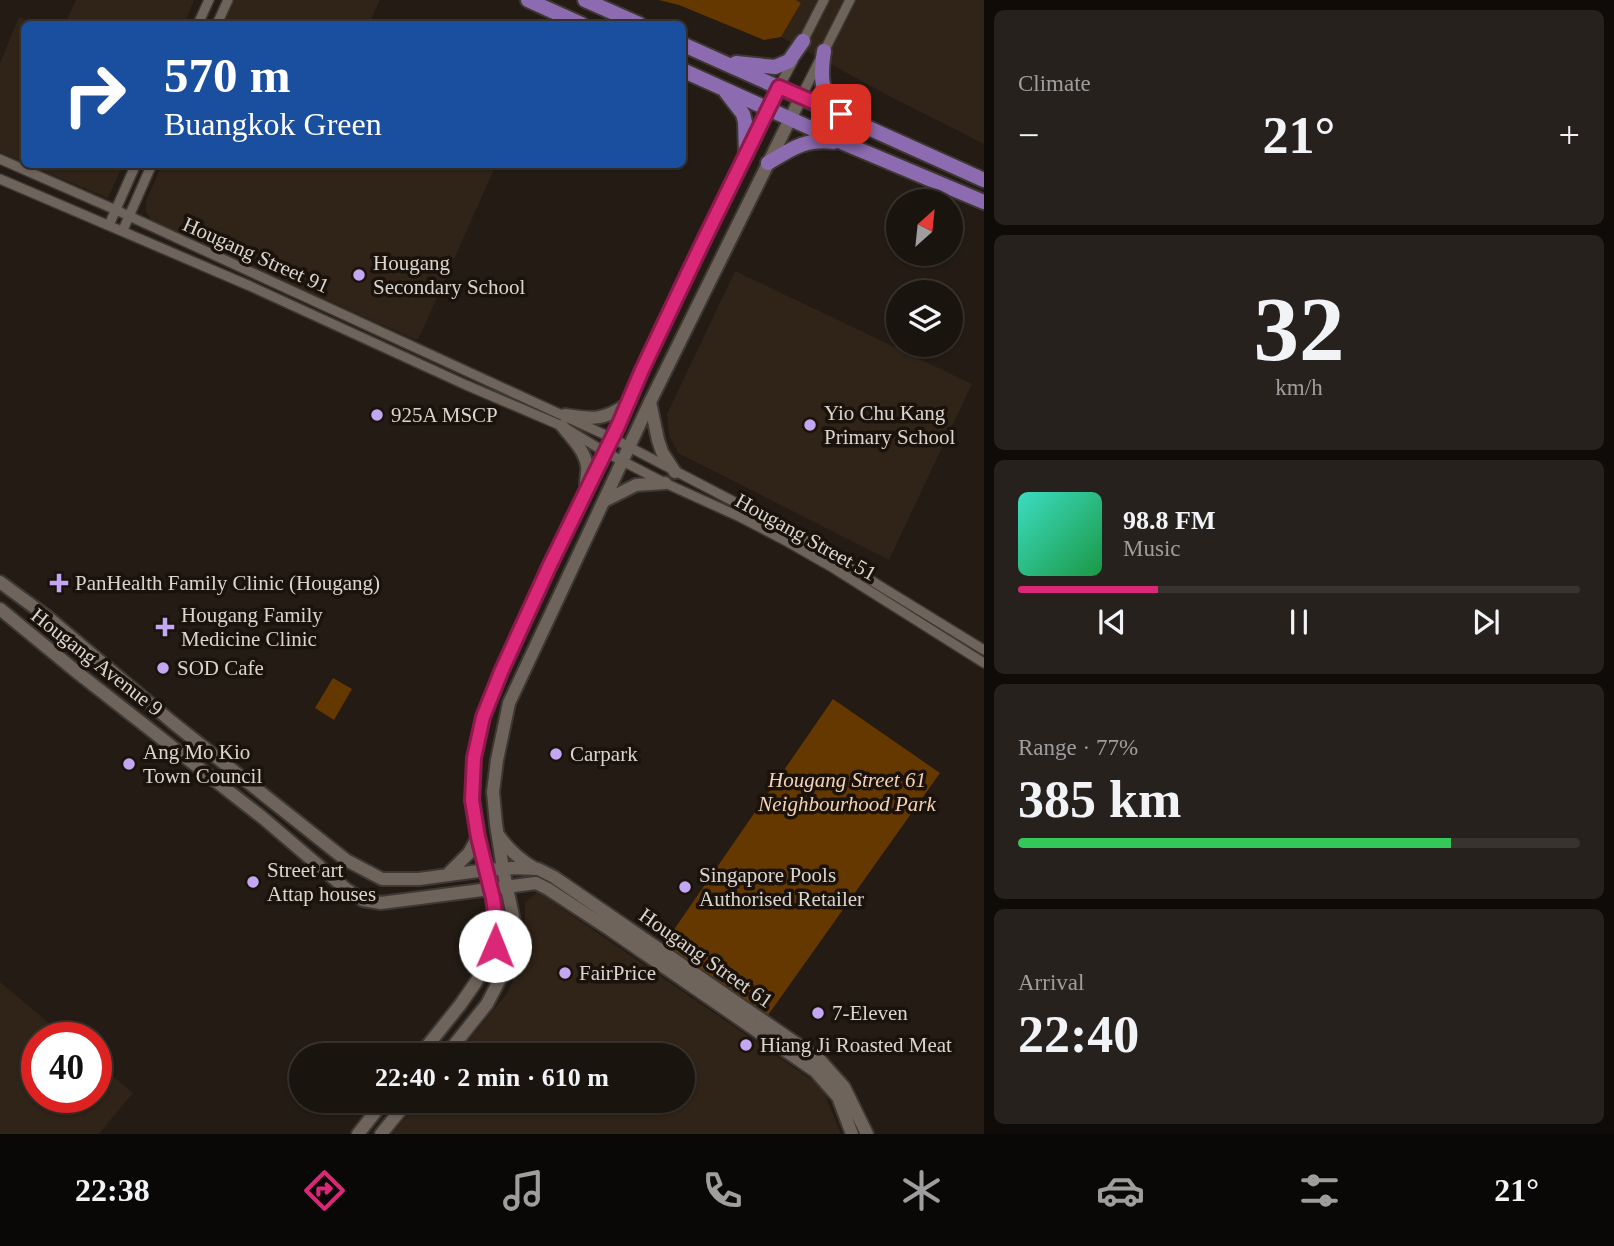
<!DOCTYPE html>
<meta charset="utf-8">
<style>
body{margin:0;font-family:Georgia,serif;background:#27211d;color:#f1f3f6;height:100vh;display:flex;flex-direction:column;font-size:26px;white-space:nowrap}
*{box-sizing:border-box;margin:0}
p{font-size:23px;color:#9f9e9e}
.icon{flex:none;width:38px;height:38px;fill:none;stroke:currentColor;stroke-width:2;stroke-linecap:round;stroke-linejoin:round}
.map{position:relative;flex:1;overflow:hidden}
.drawer{display:flex;flex-direction:column;gap:10px;padding:10px;background:#0e0b08;width:630px}
.drawer>*{flex:none}
.top-card{position:absolute;left:21px;top:21px;width:665px;height:147px;border-radius:10px;box-shadow:0 2px 5px #0004,0 0 0 2px #38332f;background:#1a4fa0;color:#fff;overflow:hidden}
.needle{width:46px;rotate:27deg}
.tools{position:absolute;left:886px;top:189px;display:grid;gap:14px}
.tools a{display:grid;place-items:center;width:77px;height:77px;border-radius:50%;background:#1a140f;box-shadow:0 2px 5px #0004,0 0 0 2px #38332f;font-size:35px}
.speed{position:absolute;left:21px;top:1022px;display:flex;gap:14px;font-size:35px;font-weight:700;text-align:center}
.speed>*{display:grid;place-content:center;width:91px;height:91px;border-radius:50%;background:#1a140f;box-shadow:0 2px 5px #0004,0 0 0 2px #38332f;line-height:1}
.speed .limit{border:10px solid #d22;background:#fff;color:#111}
.pin{position:absolute;display:grid;place-items:center;width:60px;height:60px;color:#fff;margin:-30px;border-radius:14px;box-shadow:0 4px 10px #0006}
.me{position:absolute;width:77px;margin:-38px;rotate:1deg;stroke-linejoin:round;filter:drop-shadow(0 0 5px #0008)}
.turn{display:flex;align-items:center;gap:24px;height:147px;padding:0 28px;font-size:32px}
.turn .icon{width:91px;height:91px;stroke-width:2.5}
.turn b{display:block;font-size:49px;line-height:60px}
.big{font-size:52px;font-weight:700;line-height:1.1}
.drawer .widget{flex:1;display:flex;flex-direction:column;justify-content:center;gap:10px;min-width:0;padding:0 24px;border-radius:10px;background:#27211d}
.drawer .dial{align-items:center;gap:0}
.dial b{font-size:91px;line-height:1}
.song{display:flex;align-items:center;gap:21px}
.cover{width:84px;height:84px;border-radius:10px;background:linear-gradient(135deg,hsl(170 70% 55%),hsl(140 70% 35%))}
.played{height:7px;border-radius:4px;background:linear-gradient(90deg,#db2777 25%,#38332f 25%)}
.keys{display:flex;justify-content:space-around;direction:ltr}
.heat{display:flex;justify-content:space-between;align-items:center;font-size:38px;direction:ltr}
.charge{height:10px;border-radius:5px;background:linear-gradient(90deg,#34c759 77%,#38332f 0)}
.trip{position:absolute;left:289px;top:1043px;width:406px;height:70px;border-radius:35px;background:#1a140f;box-shadow:0 2px 5px #0004,0 0 0 2px #38332f;font-weight:700;line-height:70px;text-align:center}
.dock{display:flex;height:112px;justify-content:space-around;align-items:center;background:#0a0806;color:#9f9e9e}
.dock .icon{width:49px;height:49px}
.dock .on{color:#db2777}
.dock b{font-size:32px;color:#f1f3f6}
main{display:flex;flex:1;min-height:0}
.map>svg:first-child{display:block}
.built{fill:#302317}
.green{fill:#653800}
.lines{fill:none;stroke-linecap:round;stroke-linejoin:round}
.street-casing{stroke:#3e3833;stroke-width:12}
.secondary-casing{stroke:#3e3833;stroke-width:16}
.primary-casing{stroke:#3e3833;stroke-width:18}
.street{stroke:#6e645c;stroke-width:9}
.secondary{stroke:#6e645c;stroke-width:12}
.primary{stroke:#8d6bb0;stroke-width:14}
.route-casing{stroke:#8e194d;stroke-width:18}
.route{stroke:#db2777;stroke-width:12}
.poi-dot{fill:#c3a7f2;stroke:#1a120b;stroke-width:2.5}
.labels{text-anchor:middle;dominant-baseline:central;stroke-width:7;stroke-linejoin:round;paint-order:stroke}
.street-label{font-size:21px;fill:#dbd5d0;stroke:#1a120b}
.poi-label{font-size:21px;fill:#dbd5d0;stroke:#1a120b;text-anchor:start}
.park-label{font-size:21px;font-style:italic;fill:#f4d3b7;stroke:#1a120b}
</style>
<main>
<div class="map">
<svg width="984" height="1134" viewBox="0 0 984 1134">
<rect width="100%" height="100%" fill="#231b14"/>
<!-- built -->
<path class="built" d="M76 0H194L184 24H65Z
M233 0H380L369 24H222Z
M796 0H984V144L889 96 781 37 801 3Z
M19 17 38 24H24V162L0 152V63Z
M29 165 123 164V165L108 198Z
M162 165 496 164V165L423 329 418 339H414L153 222 146 212V201Z
M735 271 972 384 889 560 678 453 669 435 667 414Z
M538 892 822 1087 841 1134H392L420 1101H682V1055H457L508 992 525 952V902Z
M0 982 67 1038H37V1097H96V1062L133 1093 99 1134H0Z"/>
<!-- green -->
<path class="green" d="M659 0H796L801 3 781 37 764 40 679 5Z
M333 678 352 689 334 720 315 708Z
M833 699 940 773 766 1018 662 947Z"/>
<g class="lines">
<!-- street casing -->
<g class="street-casing">
<path id="street" d="M198 24 209 0
M217 24 228 0
M801 45 824 0
M779 87 793 61
M801 97 850 0
M0 159 116 210 612 438 794 533 984 650
M0 179 250 286 466 385 562 426 605 452 665 483 740 517 788 542 830 566 984 663
M109 225 136 164
M123 230 152 164"/>
</g>
<!-- secondary casing -->
<g class="secondary-casing">
<path id="secondary" d="M650 402 658 440 662 452 675 472
M565 415C592 419 602 421 626 405
M562 426C572 438 585 451 587 466 588 471 586 478 586 484
M604 501 636 485 665 483
M0 582 49 618 172 722 346 860 382 879H419L486 870 512 868 538 869 554 877 819 1059 844 1087 867 1134
M0 609 78 673 263 818 346 889 363 900 381 903 536 883 548 889 609 929 815 1071 838 1097 852 1134
M499 836C509 850 519 859 534 868
M447 875 469 853 478 837
M420 1055 460 1005 476 982 495 946 496 921 493 898 478 837 473 800 474 758 483 717 501 672 549 567 618 426 642 370 701 245 779 87
M446 1055 487 1004 501 977 511 948 514 921 503 869 496 824 493 792 497 760 509 703 650 402 801 97
M358 1134 384 1101
M381 1134 408 1101"/>
</g>
<!-- primary casing -->
<g class="primary-casing">
<path id="primary" d="M528 0 581 24
M585 0 639 24
M682 44 984 180
M824 51C820 77 820 91 838 111
M736 63 775 67 789 61 803 41
M682 70 846 144 984 202
M726 92 743 114 745 122 746 155
M768 163C791 149 806 138 834 142"/>
</g>
<!-- street -->
<use href="#street" class="street"/>
<!-- secondary -->
<use href="#secondary" class="secondary"/>
<!-- primary -->
<use href="#primary" class="primary"/>
</g>
<g class="lines">
<!-- route casing -->
<g class="route-casing">
<path id="route" d="M495 946 496 921 493 898 478 837 472 800 474 758 483 717 501 672 549 567 618 426 642 370 701 246 779 87 841 114"/>
</g>
<!-- route -->
<use href="#route" class="route"/>
</g>
<!-- markers -->
<g class="poi-dot">
<circle cx="359" cy="275" r="7"/>
<circle cx="377" cy="415" r="7"/>
<circle cx="810" cy="425" r="7"/>
<path d="M55.5 572.5h7v7h7v7h-7v7h-7v-7h-7v-7h7z"/>
<path d="M161.5 616.5h7v7h7v7h-7v7h-7v-7h-7v-7h7z"/>
<circle cx="163" cy="668" r="7"/>
<circle cx="556" cy="754" r="7"/>
<circle cx="129" cy="764" r="7"/>
<circle cx="253" cy="882" r="7"/>
<circle cx="685" cy="887" r="7"/>
<circle cx="565" cy="973" r="7"/>
<circle cx="818" cy="1013" r="7"/>
<circle cx="746" cy="1045" r="7"/>
</g>
<g class="labels">
<!-- street labels -->
<g class="street-label">
<text transform="translate(256 255) rotate(24)">Hougang Street 91</text>
<text transform="translate(806 537) rotate(29)">Hougang Street 51</text>
<text transform="translate(97 662) rotate(38)">Hougang Avenue 9</text>
<text transform="translate(706 958) rotate(35)">Hougang Street 61</text>
</g>
<!-- poi labels -->
<g class="poi-label">
<text x="373" y="263">Hougang<tspan x="373" dy="24">Secondary School</tspan></text>
<text x="824" y="413">Yio Chu Kang<tspan x="824" dy="24">Primary School</tspan></text>
<text x="391" y="415">925A MSCP</text>
<text x="75" y="583">PanHealth Family Clinic (Hougang)</text>
<text x="181" y="615">Hougang Family<tspan x="181" dy="24">Medicine Clinic</tspan></text>
<text x="177" y="668">SOD Cafe</text>
<text x="143" y="752">Ang Mo Kio<tspan x="143" dy="24">Town Council</tspan></text>
<text x="570" y="754">Carpark</text>
<text x="267" y="870">Street art<tspan x="267" dy="24">Attap houses</tspan></text>
<text x="699" y="875">Singapore Pools<tspan x="699" dy="24">Authorised Retailer</tspan></text>
<text x="579" y="973">FairPrice</text>
<text x="832" y="1013">7-Eleven</text>
<text x="760" y="1045">Hiang Ji Roasted Meat</text>
</g>
<!-- park labels -->
<g class="park-label">
<text x="847" y="780">Hougang Street 61<tspan x="847" dy="24">Neighbourhood Park</tspan></text>
</g>
</g>
</svg>
<div class="tools">
<a><svg class="needle" viewBox="-14 -14 28 28"><path d="M0-13l5 13h-10z" fill="#e53935"/><path d="M0 13l5-13h-10z" fill="#9f9e9e"/></svg></a>
<a><svg class="icon" aria-label="layers" viewBox="0 0 24 24"><path d="M12 4l9 5-9 5-9-5zM3 14l9 5 9-5"/></svg></a>
</div>
<div class="speed"><div class="limit">40</div></div>
<div class="pin" style="left:841px;top:114px;background:#d93025"><svg class="icon" aria-label="arrive" viewBox="0 0 24 24"><path d="M6 21V4h12l-3 4 3 4H6"/></svg></div>
<svg class="me" style="left:495px;top:946px" viewBox="-20 -20 40 40"><circle r="19" fill="#fff"/><path d="M0-13L10 11 0 6-10 11z" fill="#db2777"/></svg>
<div class="trip">22:40 · 2 min · 610 m</div>
<div class="top-card">
<div class="turn"><svg class="icon" aria-label="right" viewBox="0 0 24 24"><path d="M7 20v-9h11M14 6l5 5-5 5"/></svg><div><b>570 m</b>Buangkok Green</div></div>
</div>
</div>
<section class="drawer">
<div class="widget"><p>Climate</p>
<div class="heat"><a>−</a><b class="big">21°</b><a>+</a></div>
</div>
<div class="widget dial"><b>32</b><p>km/h</p></div>
<div class="widget">
<div class="song"><i class="cover"></i><div><b>98.8 FM</b><p>Music</p></div></div>
<div class="played"></div>
<div class="keys"><svg class="icon" aria-label="previous" viewBox="0 0 24 24"><path d="M18 5L8 12l10 7zM5 5v14"/></svg><svg class="icon" aria-label="pause" viewBox="0 0 24 24"><path d="M8 5v14M16 5v14"/></svg><svg class="icon" aria-label="next" viewBox="0 0 24 24"><path d="M6 5l10 7-10 7zM19 5v14"/></svg></div>
</div>
<div class="widget"><p>Range · 77%</p><b class="big">385 km</b><div class="charge"></div></div>
<div class="widget"><p>Arrival</p><b class="big">22:40</b></div>
</section>
</main>
<nav class="dock">
<b>22:38</b>
<svg class="icon on" aria-label="directions" viewBox="0 0 24 24"><path d="M12 3l9 9-9 9-9-9zM9 14v-3h6M13 9l2 2-2 2"/></svg>
<svg class="icon" aria-label="music" viewBox="0 0 24 24"><path d="M9 18V5l10-2v13"/><circle cx="6" cy="18" r="3"/><circle cx="16" cy="16" r="3"/></svg>
<svg class="icon" aria-label="phone" viewBox="0 0 24 24"><path d="M5 4h4l2 5-3 2q2 4 5 5l2-3 5 2v4C11 20 4 13 5 4z"/></svg>
<svg class="icon" aria-label="climate" viewBox="0 0 24 24"><path d="M12 3v18M4 7l16 10M4 17L20 7"/></svg>
<svg class="icon" aria-label="car" viewBox="0 0 24 24"><path d="M5 17H2v-5l4-1 3-4h7l3 4 3 1v5h-3M9 17h6M6 11h13"/><circle cx="7" cy="17" r="2"/><circle cx="17" cy="17" r="2"/></svg>
<svg class="icon" aria-label="filters" viewBox="0 0 24 24"><path d="M4 7h16M4 17h16"/><circle cx="9" cy="7" r="2"/><circle cx="15" cy="17" r="2"/></svg>
<b>21°</b>
</nav>
